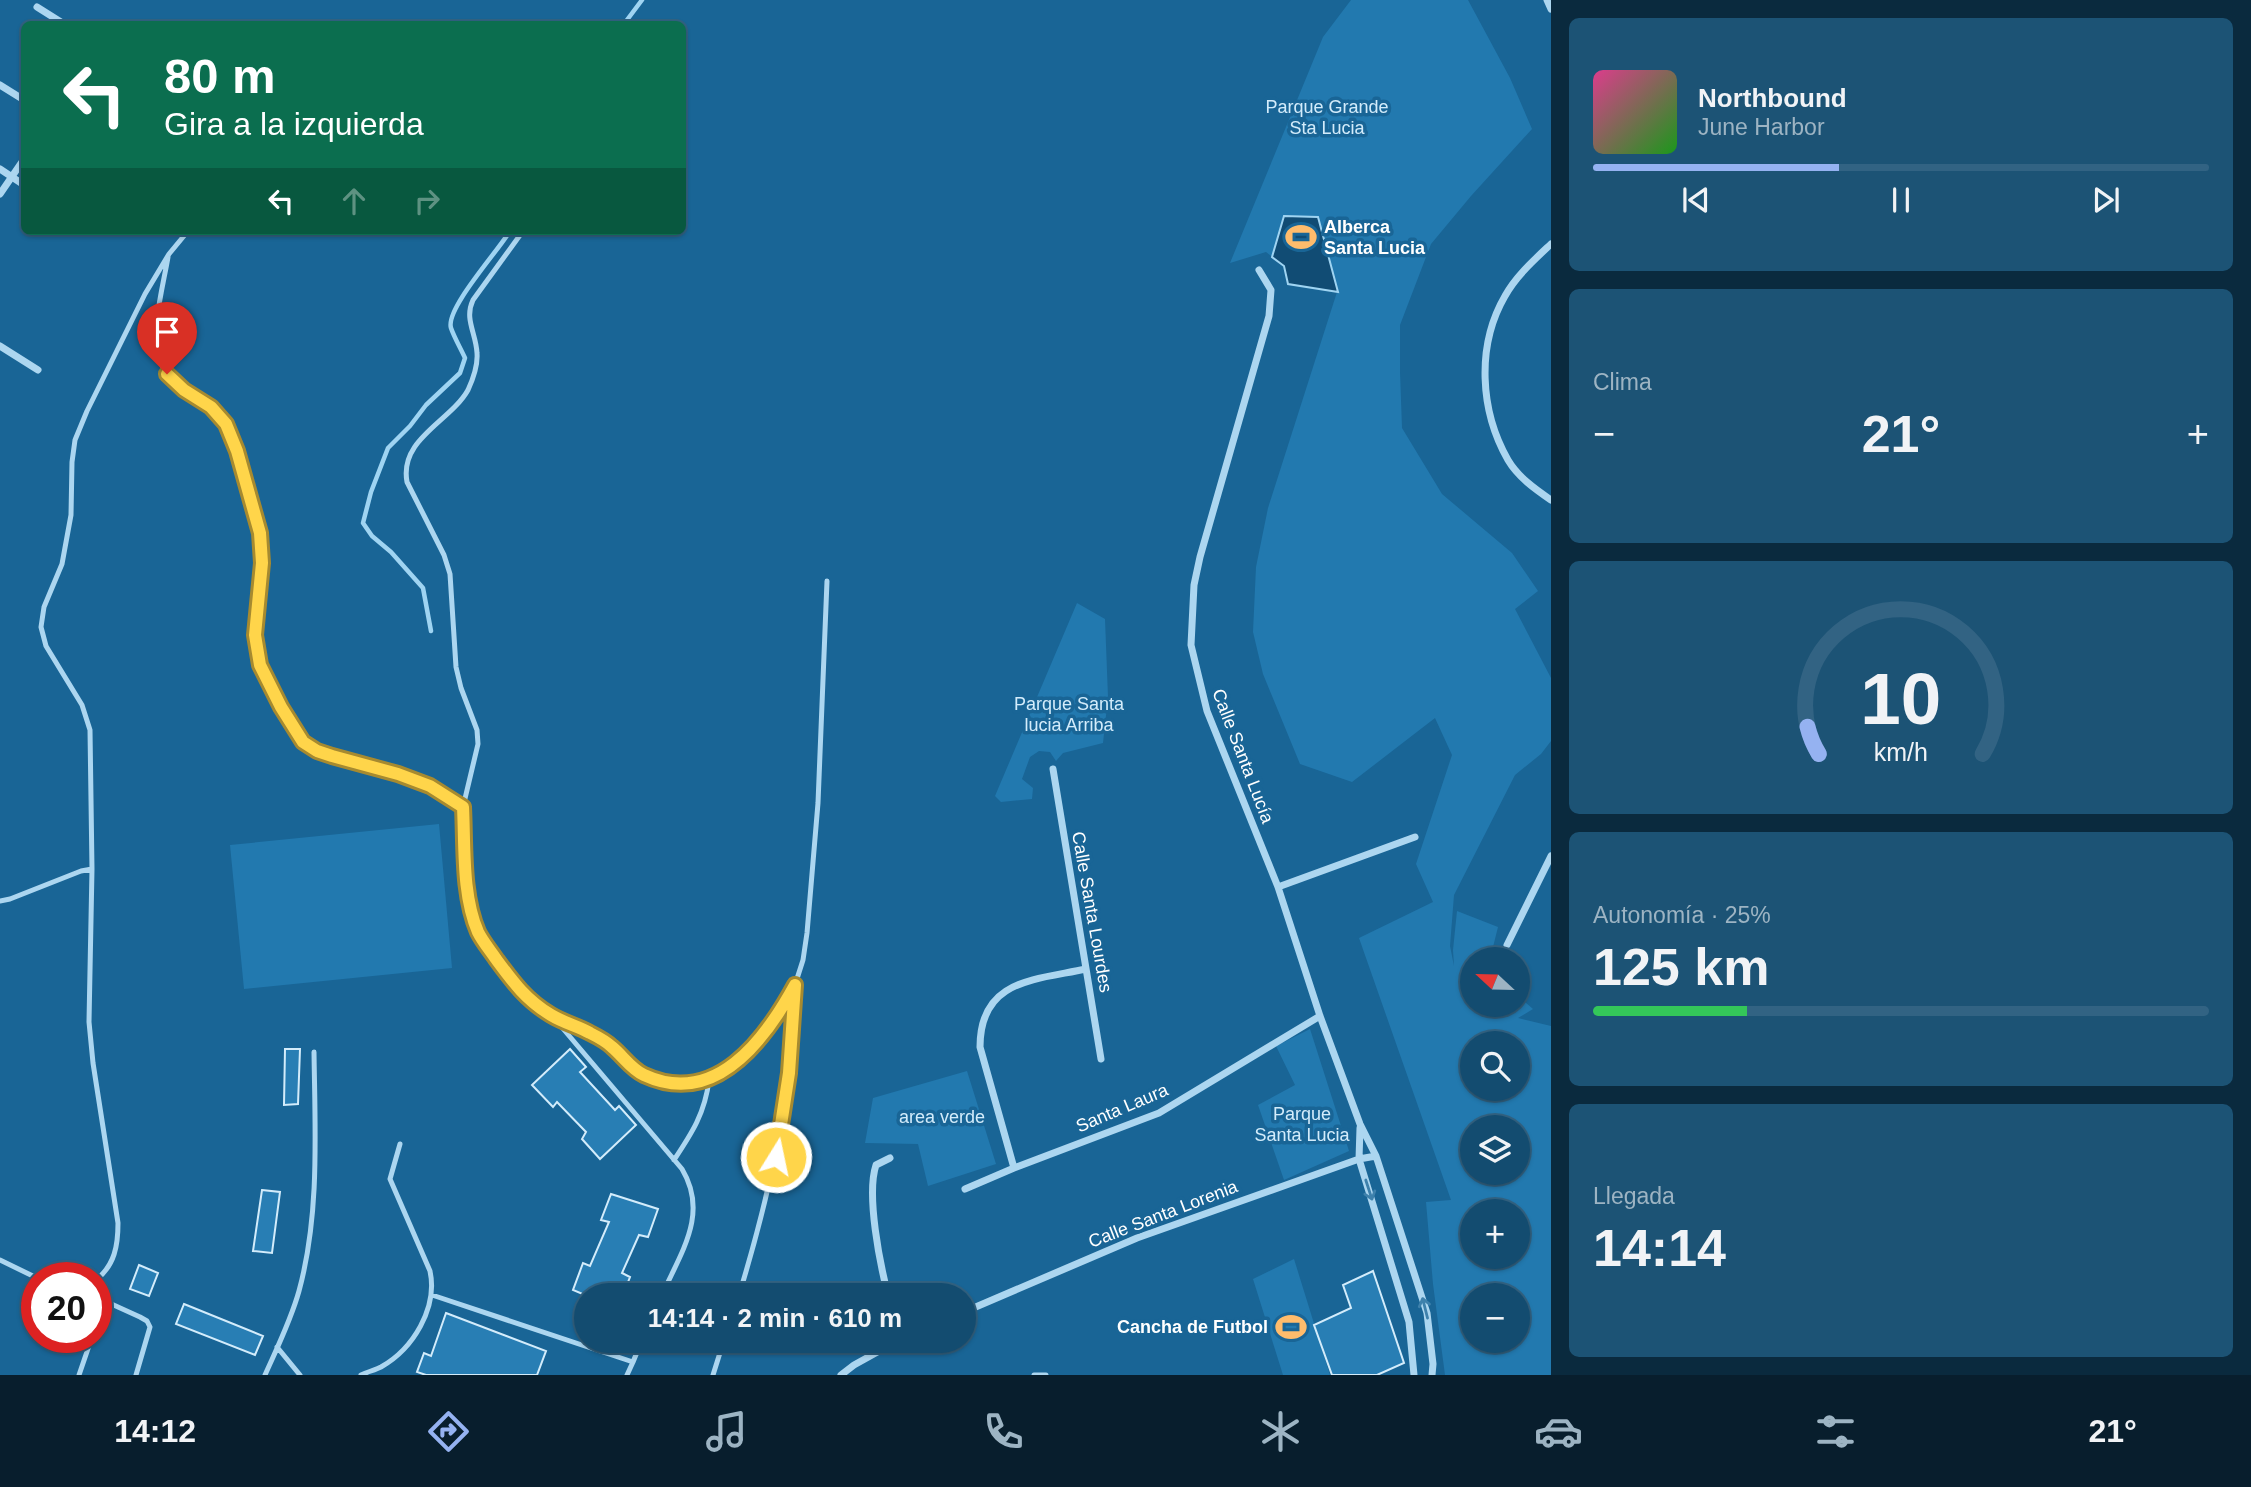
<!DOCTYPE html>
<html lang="es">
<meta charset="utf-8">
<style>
body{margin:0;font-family:Helvetica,sans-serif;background:#1c5375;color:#f1f3f6;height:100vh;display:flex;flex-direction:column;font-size:26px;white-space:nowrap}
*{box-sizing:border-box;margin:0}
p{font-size:23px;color:#9db4c3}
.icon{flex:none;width:38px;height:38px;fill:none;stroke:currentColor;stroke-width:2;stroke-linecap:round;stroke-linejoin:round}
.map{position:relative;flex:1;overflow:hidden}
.sheet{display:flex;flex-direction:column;gap:18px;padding:18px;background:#0a2a3e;width:700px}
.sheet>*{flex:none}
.top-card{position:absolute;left:21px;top:21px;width:665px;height:214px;border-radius:10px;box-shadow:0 2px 5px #0004,0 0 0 2px #326383;background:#0b6e4f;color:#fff;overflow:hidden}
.needle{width:46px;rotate:292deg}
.controls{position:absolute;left:1460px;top:947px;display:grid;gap:14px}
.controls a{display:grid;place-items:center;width:70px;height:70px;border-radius:50%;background:#134c70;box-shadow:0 2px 5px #0004,0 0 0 2px #326383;font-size:35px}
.speed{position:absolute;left:21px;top:1262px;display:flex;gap:14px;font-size:35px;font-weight:700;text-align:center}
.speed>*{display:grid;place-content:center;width:91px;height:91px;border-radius:50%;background:#134c70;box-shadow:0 2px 5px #0004,0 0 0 2px #326383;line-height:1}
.speed .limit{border:10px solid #d22;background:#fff;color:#111}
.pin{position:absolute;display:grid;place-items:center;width:60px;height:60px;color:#fff;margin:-72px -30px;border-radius:50% 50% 50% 0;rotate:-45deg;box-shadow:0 0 7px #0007}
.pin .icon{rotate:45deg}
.me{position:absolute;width:77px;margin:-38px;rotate:10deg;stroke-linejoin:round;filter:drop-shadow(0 0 5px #0008)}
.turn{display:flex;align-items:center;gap:24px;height:147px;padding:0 28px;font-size:32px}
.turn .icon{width:91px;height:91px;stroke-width:2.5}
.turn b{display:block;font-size:49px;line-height:60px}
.lanes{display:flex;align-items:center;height:66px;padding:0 28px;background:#0003;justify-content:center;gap:35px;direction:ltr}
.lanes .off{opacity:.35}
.big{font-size:52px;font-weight:700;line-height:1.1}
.sheet .tile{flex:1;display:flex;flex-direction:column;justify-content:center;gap:10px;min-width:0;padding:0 24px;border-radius:10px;background:#1c5375}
.sheet .dial{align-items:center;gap:0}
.dial svg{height:182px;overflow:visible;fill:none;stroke:#326383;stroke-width:7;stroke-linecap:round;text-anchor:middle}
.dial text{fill:#f1f3f6;stroke:none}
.song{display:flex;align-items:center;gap:21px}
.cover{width:84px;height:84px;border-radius:10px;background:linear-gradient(135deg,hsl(330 70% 55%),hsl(120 70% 35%))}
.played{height:7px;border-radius:4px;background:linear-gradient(90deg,#95b2f1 40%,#326383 40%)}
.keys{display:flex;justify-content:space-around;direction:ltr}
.heat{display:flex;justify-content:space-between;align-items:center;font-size:38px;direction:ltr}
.charge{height:10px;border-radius:5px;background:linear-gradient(90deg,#34c759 25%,#326383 0)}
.trip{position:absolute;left:574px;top:1283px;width:402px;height:70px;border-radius:35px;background:#134c70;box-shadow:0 2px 5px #0004,0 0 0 2px #326383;font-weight:700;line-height:70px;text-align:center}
.menu{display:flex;height:112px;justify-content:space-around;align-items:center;background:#081e2d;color:#9db4c3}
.menu .icon{width:49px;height:49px}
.menu .on{color:#95b2f1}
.menu b{font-size:32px;color:#f1f3f6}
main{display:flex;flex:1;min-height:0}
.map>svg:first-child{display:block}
.green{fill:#2279af;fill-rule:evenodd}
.water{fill:#114c74;stroke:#9fd4f2;stroke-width:2}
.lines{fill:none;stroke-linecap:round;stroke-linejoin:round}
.stream{stroke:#9fd4f2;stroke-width:4.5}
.building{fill:#287eb4;stroke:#d3ecfb;stroke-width:2}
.service{stroke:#acd6f0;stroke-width:5}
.minor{stroke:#acd6f0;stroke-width:7}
.oneway{stroke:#3e81ac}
.route-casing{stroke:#a68a30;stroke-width:18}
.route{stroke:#ffd54a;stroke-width:12}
.labels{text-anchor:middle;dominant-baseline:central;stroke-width:7;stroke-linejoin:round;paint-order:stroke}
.park-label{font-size:18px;fill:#d3ecfb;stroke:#196596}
.poi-label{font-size:18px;font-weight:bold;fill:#fff;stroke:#196596;text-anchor:start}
.street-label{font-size:18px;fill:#fff;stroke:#196596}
</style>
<main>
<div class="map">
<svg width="1551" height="1375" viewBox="0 0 1551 1375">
<rect width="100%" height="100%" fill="#196596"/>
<!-- green -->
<path class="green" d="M1351 0H1468L1510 78 1532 129 1471 196 1431 244 1400 325V372L1402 428 1442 494 1512 553 1538 591 1515 609 1551 678V741L1541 754 1515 775 1454 895 1450 946 1454 966 1453 950 1457 911 1498 927 1490 959H1472V1004H1517V995L1533 1009 1518 1018 1551 1026V1375H1445L1433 1284 1426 1202 1451 1200 1359 938 1433 902 1416 864 1452 755 1435 718 1352 782 1300 764 1263 674 1253 632 1256 567 1268 508 1337 292 1288 284 1284 266 1266 252 1230 263 1323 37ZM1472 1043H1517V1088H1472ZM1472 1127H1517V1172H1472ZM1472 1211H1517V1256H1472ZM1472 1295H1517V1340H1472Z
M1077 603 1105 619 1108 697 1103 743 1063 753 1056 761 1050 752 1039 751 1030 757 1022 779 1033 788 1032 799 1001 802 995 796Z
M439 824 452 968 244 989 230 845Z
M1310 1029 1349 1151 1284 1180 1258 1105 1295 1085 1276 1046Z
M967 1071 996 1164 928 1186 918 1144 865 1143 873 1098Z
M1294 1259 1330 1375H1283L1253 1279Z"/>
<!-- water -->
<path class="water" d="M1284 216 1318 217 1338 292 1288 284 1284 266 1272 257Z"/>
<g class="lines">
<!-- stream -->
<path class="stream" d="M624 24 642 0
M431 631 423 588 391 552 372 536 363 523 371 492 388 448 410 426 426 405 460 373 465 358C461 349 454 337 451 328 445 309 499 250 510 231"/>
</g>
<!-- building -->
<path class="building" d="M285 1049H300L298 1104 284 1105Z
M570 1049 586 1067 580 1072 615 1110 619 1106 636 1125 600 1159 582 1139 586 1132 557 1102 553 1107 532 1085Z
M262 1190 280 1192 272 1253 253 1251Z
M611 1194 658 1209 648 1237 639 1235 622 1273 630 1277 623 1295H585L573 1290 583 1263 590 1266 609 1222 601 1220Z
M139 1265 158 1273 149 1296 130 1289Z
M1373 1271 1404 1363 1377 1375H1332L1314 1325 1351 1308 1343 1285Z
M184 1304 263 1336 255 1355 176 1324Z
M446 1313 546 1351 537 1375H426L417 1372 424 1353 431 1356Z"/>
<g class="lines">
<!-- service -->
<path class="service" d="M523 231 473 300C464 319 476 333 477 353 478 365 473 379 468 390 450 422 399 439 407 482L444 555 450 574 456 667 461 688 477 730 478 744 463 807 470 911 480 936 524 996 551 1015 606 1042 643 1075 667 1083H690L709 1080 725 1072 762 1037 778 1016 795 985 803 960 807 933 818 803 827 581
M168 257C163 287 151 328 159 357 167 390 208 397 225 423 237 439 258 513 260 534 265 568 254 601 255 635 256 666 282 717 302 740 320 760 371 765 397 773 420 781 442 792 463 807
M92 869 89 1022 93 1063 118 1223C118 1245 115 1265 96 1280
M0 901 10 899 81 871 92 869 90 730 82 705 46 646 41 627 44 607 62 564 71 515 72 462 75 440 87 411 145 294 169 254 188 231
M554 1018 682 1169C709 1214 681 1252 662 1295
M674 1160C692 1133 705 1113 709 1080
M0 1260 37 1278
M432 1295 633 1362 642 1340
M739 1295C761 1223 779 1150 789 1075 793 1047 793 1018 795 989
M96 1297 140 1317 147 1321 150 1327 136 1375
M96 1326 106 1301
M277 1347 300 1375
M79 1375 92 1337
M265 1375C277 1348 291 1320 299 1291 320 1214 315 1131 314 1052
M361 1375C367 1372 375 1370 381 1367 413 1349 438 1308 430 1271L390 1179 400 1144
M627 1375 633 1362
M713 1375 724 1340
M1034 1375H1046"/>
<!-- minor -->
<path class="minor" d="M1547 0 1551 9
M37 7 64 24
M0 85 24 100
M0 169 24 185
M0 194 24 159
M1551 244C1534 260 1516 276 1505 296 1476 346 1480 411 1508 460 1518 477 1535 489 1551 500
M1259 270 1271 290 1269 316 1200 557 1194 585 1191 645 1207 711 1278 887 1320 1016 1360 1124 1376 1156 1427 1313 1433 1364 1432 1375
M0 346 38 370
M1053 769 1101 1059
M1278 887 1415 837
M1507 945 1551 856
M1360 1128 1359 1159 1409 1322 1414 1375
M1014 1168 980 1047C980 979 1035 980 1086 969
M965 1189 1014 1168 1159 1113 1320 1016
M888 1295C880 1264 866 1195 876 1165L890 1158
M964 1312 1137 1238 1359 1159 1376 1156
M841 1375 854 1365 899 1340"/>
</g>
<!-- one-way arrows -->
<defs><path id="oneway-shaft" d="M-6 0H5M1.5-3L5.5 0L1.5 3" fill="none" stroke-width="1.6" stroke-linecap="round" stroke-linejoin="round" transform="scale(1.75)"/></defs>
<g class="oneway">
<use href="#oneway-shaft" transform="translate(1369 1190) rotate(72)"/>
<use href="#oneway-shaft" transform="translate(1425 1308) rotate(-104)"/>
</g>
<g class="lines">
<!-- route casing -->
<g class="route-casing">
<path id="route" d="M167 374 184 390 211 407 226 424 237 451 260 533 262 563 255 635 260 665 281 707 303 742 317 751 332 756 398 774 430 786 463 807C465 847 462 895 478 932 483 942 490 950 496 959 513 982 526 1000 551 1015 564 1023 578 1026 590 1033 598 1037 606 1041 612 1047 623 1056 631 1069 644 1075 715 1108 765 1040 795 985L789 1073 776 1157"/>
</g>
<!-- route -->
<use href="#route" class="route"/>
</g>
<!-- icons -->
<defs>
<g id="stadium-bare" transform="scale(2.415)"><path d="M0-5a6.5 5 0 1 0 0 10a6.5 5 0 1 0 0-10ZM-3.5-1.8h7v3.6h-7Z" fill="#ffbc6c" stroke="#196596" stroke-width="2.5" paint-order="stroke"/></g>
</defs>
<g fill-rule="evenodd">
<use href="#stadium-bare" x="1301" y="237"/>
<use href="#stadium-bare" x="1291" y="1327"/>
</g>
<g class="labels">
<!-- park labels -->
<g class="park-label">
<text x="1327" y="107">Parque Grande<tspan x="1327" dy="21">Sta Lucia</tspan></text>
<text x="1069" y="704">Parque Santa<tspan x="1069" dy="21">lucia Arriba</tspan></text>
<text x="1302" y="1114">Parque<tspan x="1302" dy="21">Santa Lucia</tspan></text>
<text x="942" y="1117">area verde</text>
</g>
<!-- poi labels -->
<g class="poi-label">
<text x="1324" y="227">Alberca<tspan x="1324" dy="21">Santa Lucia</tspan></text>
<text x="1268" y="1327" text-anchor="end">Cancha de Futbol</text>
</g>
<!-- street labels -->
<g class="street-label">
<text transform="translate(1243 756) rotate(69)">Calle Santa Lucía</text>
<text transform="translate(1092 912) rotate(80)">Calle Santa Lourdes</text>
<text transform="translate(1122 1108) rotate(-23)">Santa Laura</text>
<text transform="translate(1163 1214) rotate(-21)">Calle Santa Lorenia</text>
</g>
</g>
</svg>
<div class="controls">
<a><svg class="needle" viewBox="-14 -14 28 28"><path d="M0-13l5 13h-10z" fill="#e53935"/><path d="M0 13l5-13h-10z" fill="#9db4c3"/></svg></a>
<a><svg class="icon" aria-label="search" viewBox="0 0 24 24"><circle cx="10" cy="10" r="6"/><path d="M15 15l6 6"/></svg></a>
<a><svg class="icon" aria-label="layers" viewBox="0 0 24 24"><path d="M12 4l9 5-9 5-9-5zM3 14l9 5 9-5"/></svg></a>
<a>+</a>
<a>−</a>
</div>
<div class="speed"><div class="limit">20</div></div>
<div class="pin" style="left:167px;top:374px;background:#d93025"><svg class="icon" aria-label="arrive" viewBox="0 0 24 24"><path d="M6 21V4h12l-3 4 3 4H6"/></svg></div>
<svg class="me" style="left:776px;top:1157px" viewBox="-20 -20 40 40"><circle r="17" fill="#ffd54a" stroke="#fff" stroke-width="3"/><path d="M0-11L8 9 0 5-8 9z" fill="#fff"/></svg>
<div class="trip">14:14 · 2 min · 610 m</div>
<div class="top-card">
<div class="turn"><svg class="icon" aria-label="left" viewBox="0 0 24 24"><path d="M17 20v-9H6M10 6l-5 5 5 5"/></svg><div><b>80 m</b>Gira a la izquierda</div></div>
<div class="lanes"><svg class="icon" aria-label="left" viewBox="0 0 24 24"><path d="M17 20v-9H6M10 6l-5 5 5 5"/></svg><svg class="icon off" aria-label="ahead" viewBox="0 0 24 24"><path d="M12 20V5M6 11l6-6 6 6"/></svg><svg class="icon off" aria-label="right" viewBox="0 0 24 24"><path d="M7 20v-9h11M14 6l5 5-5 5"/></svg></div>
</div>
</div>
<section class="sheet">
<div class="tile">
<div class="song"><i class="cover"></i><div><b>Northbound</b><p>June Harbor</p></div></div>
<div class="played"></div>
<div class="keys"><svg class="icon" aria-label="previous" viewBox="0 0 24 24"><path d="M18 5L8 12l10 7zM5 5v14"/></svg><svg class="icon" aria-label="pause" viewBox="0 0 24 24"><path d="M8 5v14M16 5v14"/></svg><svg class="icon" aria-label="next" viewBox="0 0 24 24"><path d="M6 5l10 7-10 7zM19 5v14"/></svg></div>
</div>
<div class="tile"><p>Clima</p>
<div class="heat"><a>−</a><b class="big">21°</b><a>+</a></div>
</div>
<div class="tile dial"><svg viewBox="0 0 100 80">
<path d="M14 69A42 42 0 1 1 86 69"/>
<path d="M14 69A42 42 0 0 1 9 57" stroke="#95b2f1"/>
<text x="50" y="56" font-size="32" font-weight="700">10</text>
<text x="50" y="72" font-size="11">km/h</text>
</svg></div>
<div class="tile"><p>Autonomía · 25%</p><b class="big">125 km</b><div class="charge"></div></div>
<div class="tile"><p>Llegada</p><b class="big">14:14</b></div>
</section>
</main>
<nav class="menu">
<b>14:12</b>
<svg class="icon on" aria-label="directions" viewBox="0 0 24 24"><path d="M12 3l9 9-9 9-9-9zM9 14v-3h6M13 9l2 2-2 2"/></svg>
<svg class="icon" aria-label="music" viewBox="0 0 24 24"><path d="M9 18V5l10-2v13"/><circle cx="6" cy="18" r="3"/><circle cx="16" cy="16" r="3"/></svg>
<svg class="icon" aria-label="phone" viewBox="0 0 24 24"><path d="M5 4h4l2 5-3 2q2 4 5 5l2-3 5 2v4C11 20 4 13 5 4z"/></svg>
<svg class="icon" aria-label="climate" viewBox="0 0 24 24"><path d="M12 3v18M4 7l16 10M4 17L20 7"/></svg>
<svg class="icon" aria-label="car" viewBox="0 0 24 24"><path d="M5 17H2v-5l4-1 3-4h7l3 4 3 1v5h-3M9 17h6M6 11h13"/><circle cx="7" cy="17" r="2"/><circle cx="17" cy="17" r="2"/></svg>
<svg class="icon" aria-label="filters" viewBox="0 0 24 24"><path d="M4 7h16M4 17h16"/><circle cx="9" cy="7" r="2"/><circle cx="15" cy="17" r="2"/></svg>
<b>21°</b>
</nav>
